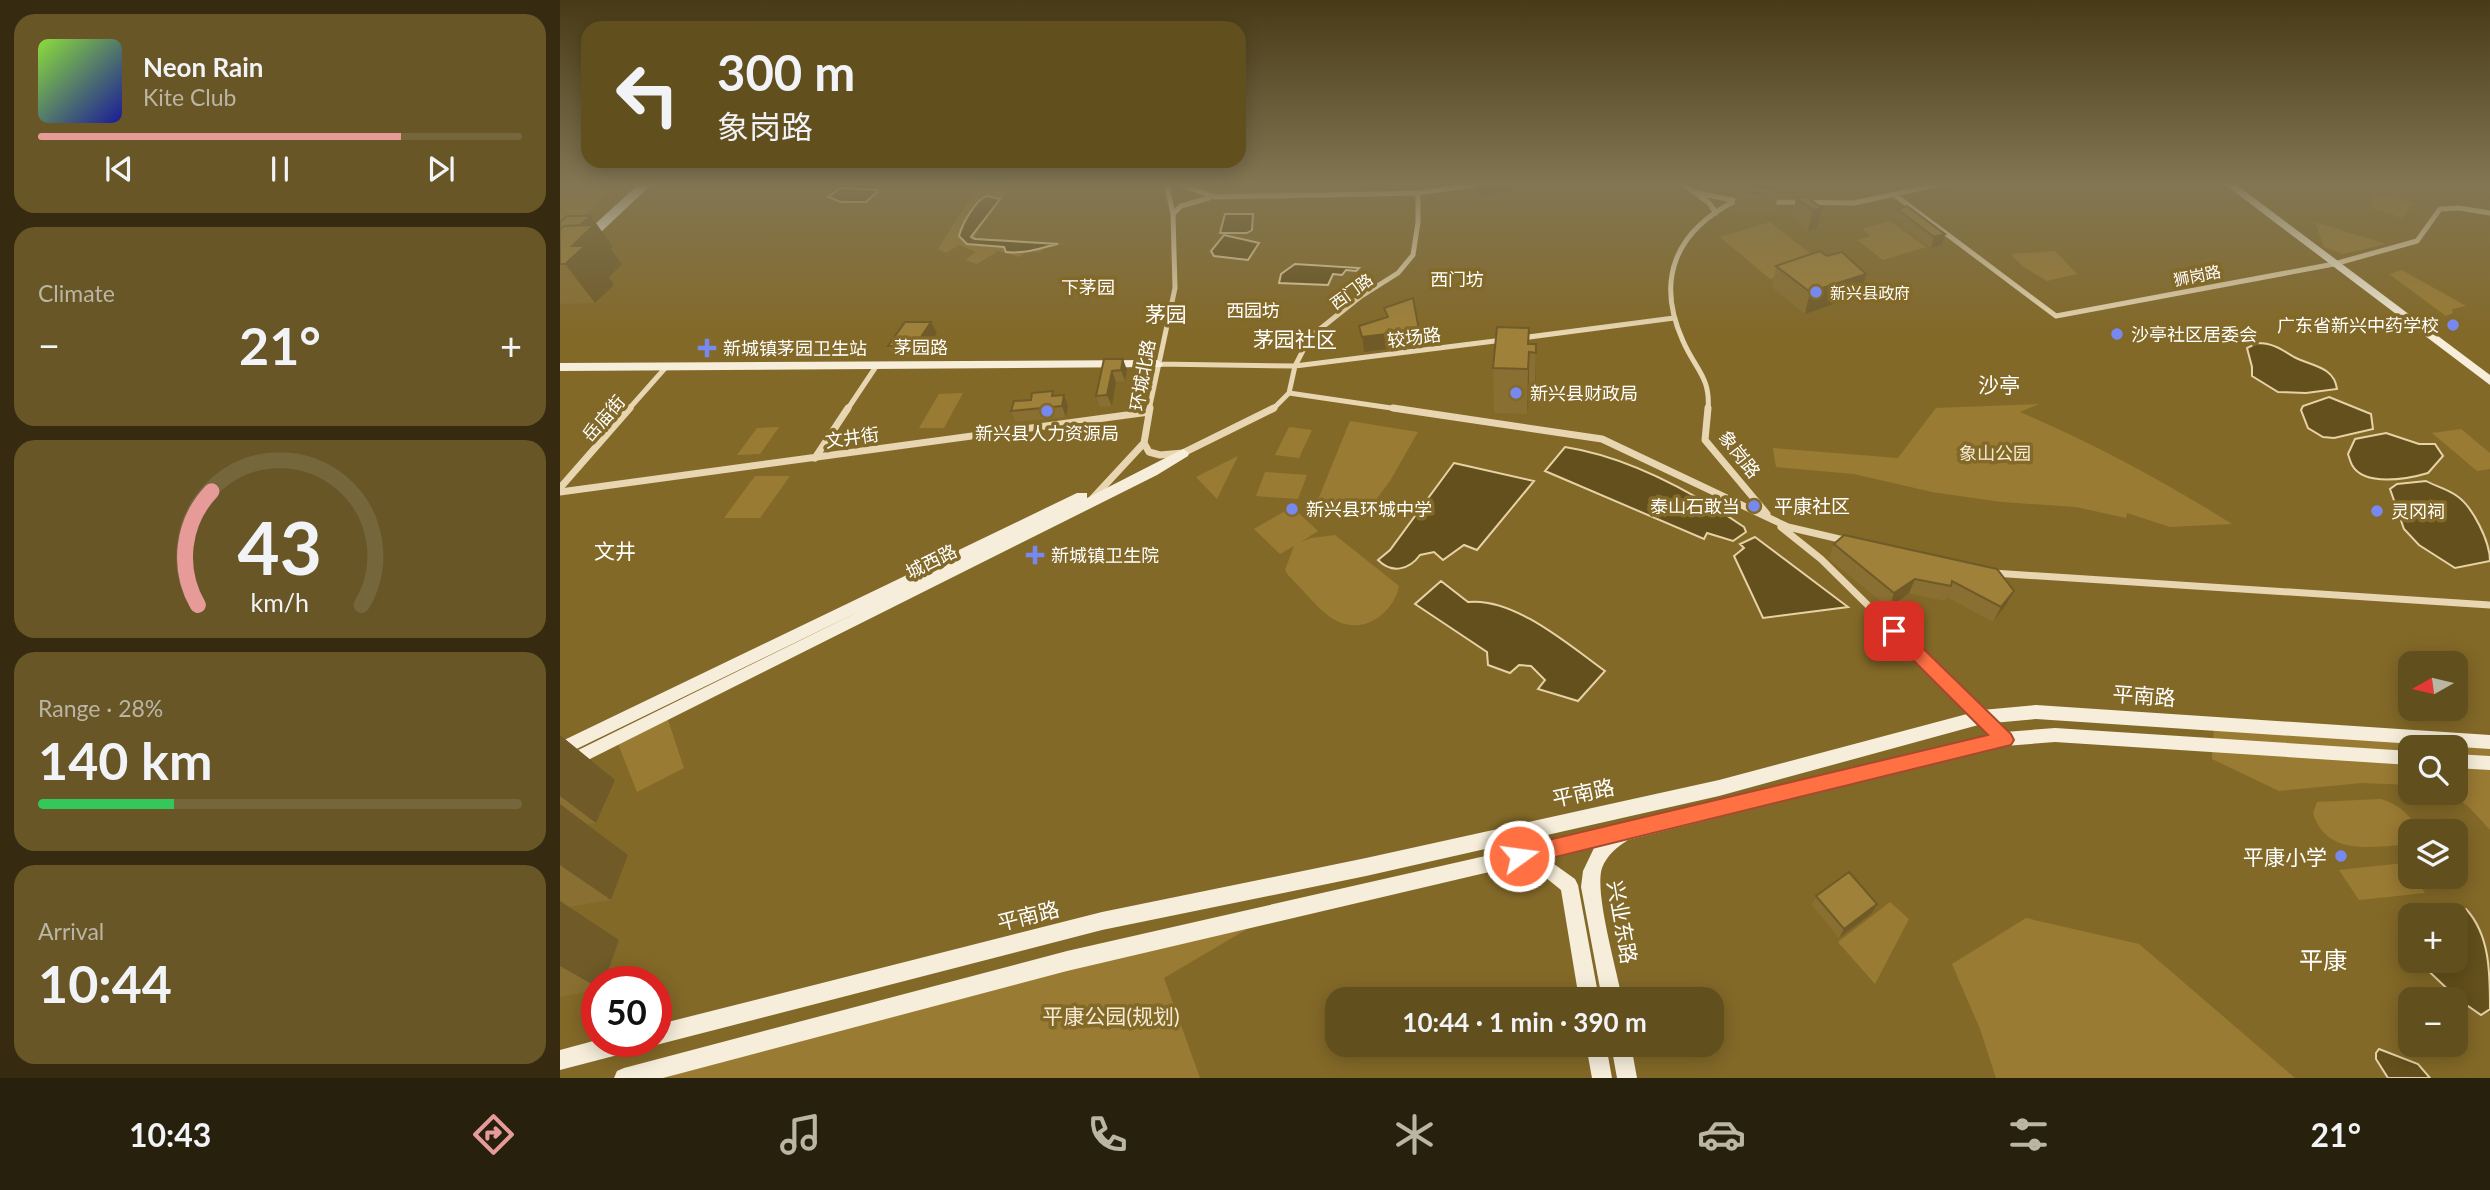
<!DOCTYPE html>
<meta charset="utf-8">
<style>
body{margin:0;font-family:Lato,"Noto Sans SC",sans-serif;background:#685627;color:#f1f3f6;height:100vh;display:flex;flex-direction:column;font-size:26px;white-space:nowrap}
*{box-sizing:border-box;margin:0}
p{font-size:23px;color:#bbb5a4}
.icon{flex:none;width:38px;height:38px;fill:none;stroke:currentColor;stroke-width:2;stroke-linecap:round;stroke-linejoin:round}
.map{position:relative;flex:1;overflow:hidden}
.details{display:flex;flex-direction:column;gap:14px;padding:14px;background:#362b10;width:560px}
.details>*{flex:none}
.top-card{position:absolute;left:21px;top:21px;width:665px;height:147px;border-radius:21px;box-shadow:0 4px 18px #0003;background:#624f1e;color:#f1f3f6;overflow:hidden}
.needle{width:46px;rotate:262deg}
.controls{position:absolute;left:1838px;top:651px;display:grid;gap:14px}
.controls a{display:grid;place-items:center;width:70px;height:70px;border-radius:14px;background:#624f1e;box-shadow:0 4px 18px #0003;font-size:35px}
.speed{position:absolute;left:21px;top:966px;display:flex;gap:14px;font-size:35px;font-weight:700;text-align:center}
.speed>*{display:grid;place-content:center;width:91px;height:91px;border-radius:50%;background:#624f1e;box-shadow:0 4px 18px #0003;line-height:1}
.speed .limit{border:10px solid #d22;background:#fff;color:#111}
.pin{position:absolute;display:grid;place-items:center;width:60px;height:60px;color:#fff;margin:-30px;border-radius:14px;box-shadow:0 4px 10px #0006}
.me{position:absolute;width:77px;margin:-38px;rotate:76deg;stroke-linejoin:round;filter:drop-shadow(0 0 5px #0008)}
.turn{display:flex;align-items:center;gap:24px;height:147px;padding:0 21px;font-size:32px}
.turn .icon{width:91px;height:91px;stroke-width:2.5}
.turn b{display:block;font-size:49px;line-height:60px}
.big{font-size:52px;font-weight:700;line-height:1.1}
.details .card{flex:1;display:flex;flex-direction:column;justify-content:center;gap:10px;min-width:0;padding:0 24px;border-radius:21px;background:#685627}
.details .dial{align-items:center;gap:0}
.dial svg{height:182px;overflow:visible;fill:none;stroke:#76663c;stroke-width:7;stroke-linecap:round;text-anchor:middle}
.dial text{fill:#f1f3f6;stroke:none}
.song{display:flex;align-items:center;gap:21px}
.cover{width:84px;height:84px;border-radius:10px;background:linear-gradient(135deg,hsl(90 70% 55%),hsl(240 70% 35%))}
.played{height:7px;border-radius:4px;background:linear-gradient(90deg,#e69b98 75%,#76663c 75%)}
.keys{display:flex;justify-content:space-around;direction:ltr}
.heat{display:flex;justify-content:space-between;align-items:center;font-size:38px;direction:ltr}
.charge{height:10px;border-radius:5px;background:linear-gradient(90deg,#34c759 28%,#76663c 0)}
.trip{position:absolute;left:765px;top:987px;width:399px;height:70px;border-radius:21px;background:#624f1e;box-shadow:0 4px 18px #0003;font-weight:700;line-height:70px;text-align:center}
.dock{display:flex;height:112px;justify-content:space-around;align-items:center;background:#27200c;color:#bbb5a4}
.dock .icon{width:49px;height:49px}
.dock .on{color:#e69b98}
.dock b{font-size:32px;color:#f1f3f6}
main{display:flex;flex:1;min-height:0}
.map>svg:first-child{display:block}
.green{fill:#9a7b33}
.water{fill:#63501c;stroke:#e7d2a6;stroke-width:2}
.lines{fill:none;stroke-linecap:round;stroke-linejoin:round}
.street-far2{stroke:#e7d6b1;stroke-width:5}
.street-far1{stroke:#e7d6b1;stroke-width:7}
.street{stroke:#e7d6b1;stroke-width:9}
.secondary{fill:#f6eeda;fill-rule:evenodd}
.highway{fill:#fff;fill-rule:evenodd}
.wall{fill:#896f31}
.shaded-wall{fill:#6f5a28}
.building{fill:#9f8139;stroke:#6f5a28;stroke-width:2}
.route{fill:#ff7043;stroke:#a6492c;stroke-width:2}
.poi-dot{fill:#78e;stroke:#836928;stroke-width:2.5}
.labels{text-anchor:middle;dominant-baseline:central;stroke-width:7;stroke-linejoin:round;paint-order:stroke}
.far-street-label{font-size:16px;fill:#fff;stroke:#836928}
.far-poi-label{font-size:16px;fill:#fff;stroke:#836928;text-anchor:start}
.far-quarter-label{font-size:18px;fill:#fff;stroke:#836928}
.poi-label{font-size:18px;fill:#fff;stroke:#836928;text-anchor:start}
.street-label{font-size:18px;fill:#fff;stroke:#836928}
.park-label{font-size:18px;fill:#f5ebd4;stroke:#836928}
.neighbourhood-label{font-size:19px;fill:#fff;stroke:#836928}
.quarter-label{font-size:21px;fill:#fff;stroke:#836928}
.near-street-label{font-size:21px;fill:#fff;stroke:#836928}
.near-poi-label{font-size:21px;fill:#fff;stroke:#836928;text-anchor:end}
.near-park-label{font-size:21px;fill:#f5ebd4;stroke:#836928}
.near-quarter-label{font-size:24px;fill:#fff;stroke:#836928}
</style>
<main>
<section class="details">
<div class="card">
<div class="song"><i class="cover"></i><div><b>Neon Rain</b><p>Kite Club</p></div></div>
<div class="played"></div>
<div class="keys"><svg class="icon" aria-label="previous" viewBox="0 0 24 24"><path d="M18 5L8 12l10 7zM5 5v14"/></svg><svg class="icon" aria-label="pause" viewBox="0 0 24 24"><path d="M8 5v14M16 5v14"/></svg><svg class="icon" aria-label="next" viewBox="0 0 24 24"><path d="M6 5l10 7-10 7zM19 5v14"/></svg></div>
</div>
<div class="card"><p>Climate</p>
<div class="heat"><a>−</a><b class="big">21°</b><a>+</a></div>
</div>
<div class="card dial"><svg viewBox="0 0 100 80">
<path d="M14 69A42 42 0 1 1 86 69"/>
<path d="M14 69A42 42 0 0 1 20 19" stroke="#e69b98"/>
<text x="50" y="56" font-size="32" font-weight="700">43</text>
<text x="50" y="72" font-size="11">km/h</text>
</svg></div>
<div class="card"><p>Range · 28%</p><b class="big">140 km</b><div class="charge"></div></div>
<div class="card"><p>Arrival</p><b class="big">10:44</b></div>
</section>
<div class="map">
<svg width="1930" height="1078" viewBox="0 0 1930 1078">
<rect width="100%" height="100%" fill="#836928"/>
<!-- green -->
<path class="green" d="M0 183H61L13 225 0 233Z
M415 183H455L419 229 415 238 504 243 484 248 480 252 467 251 459 257 438 251 417 264 405 260 416 252 399 245 386 253 378 249 414 191Z
M760 183 754 195 654 197 618 184Z
M1813 193 1853 203 1843 218 1811 208Z
M1330 221 1366 247 1323 260 1297 240 1311 236 1302 229Z
M1210 222 1261 262 1210 279 1160 237Z
M1755 222 1826 244 1783 254 1764 247Z
M1495 251 1517 274 1487 281 1462 266 1451 254Z
M1842 270 1906 306 1892 309 1893 313 1886 316 1829 274Z
M403 393 384 428H359L379 394Z
M1479 404 1460 412C1534 444 1604 481 1672 524L1610 527 1567 513 1566 518 1516 507 1441 502 1372 492 1294 474 1216 467 1213 448 1338 458 1376 408Z
M790 421 858 432 830 481 805 514 757 502Z
M219 427 200 454 177 455 197 428Z
M729 427 752 430 739 458 715 455Z
M1901 429 1930 453V469L1917 471 1872 433Z
M678 456 657 499 636 477Z
M705 472 747 475 738 499 696 496Z
M195 476H230L200 518H164Z
M732 507 758 531 741 542 751 538 775 535 839 586C834 612 805 635 777 621 759 612 743 589 728 575L725 570 734 546 720 554 694 529Z
M106 714 124 768 77 792 56 739Z
M1654 724 1930 742V830L1910 808 1891 793H1895V747H1850V785L1802 783 1719 791 1652 759Z
M1820 799C1837 803 1852 815 1858 831H1850V844C1814 847 1766 857 1753 813L1757 802Z
M1844 863 1850 871V877H1854L1865 893 1799 900 1779 870Z
M1330 902 1349 919 1315 984 1278 942Z
M716 912 604 978 640 1078H64Z
M1466 918 1579 944 1735 1078H1436L1420 1029 1392 964Z"/>
<!-- water -->
<path class="water" d="M281 188 316 190 317 192 306 202H281L268 197Z
M427 196 440 199 411 237 415 239 498 244C479 248 466 254 446 252L444 247 407 244 399 236C402 224 416 199 427 196Z
M665 214H693L692 230 687 233H660Z
M664 235 699 243 688 260 654 256 651 251Z
M735 264 799 268 796 271 786 270 782 275 773 274 768 285 719 283 721 274Z
M1697 343C1713 343 1721 349 1734 357 1751 366 1774 366 1777 389L1746 393 1718 392 1692 376V367L1687 348Z
M1769 397 1811 414 1813 429 1774 438 1763 437 1748 428 1741 410 1743 406Z
M1826 433 1859 444H1875L1883 456 1868 473C1848 479 1804 487 1792 465 1790 461 1789 457 1788 454L1795 439Z
M1005 447C1069 457 1131 491 1184 527L1186 532 1173 541 1147 533 1144 539 985 471Z
M894 463 974 481 917 550 904 545 883 560 874 552 860 555C849 570 832 574 818 560L830 550Z
M1866 481C1875 486 1888 489 1897 496 1913 507 1930 542 1930 561L1895 568 1859 545 1844 529 1830 489 1837 484Z
M1195 537 1288 607 1203 618 1174 556 1184 548 1180 544Z
M881 581 908 602C954 597 1009 645 1045 671L1018 701 978 689 985 680 971 666 959 665 950 673 928 665 927 652 855 604Z
M1906 909C1930 935 1930 973 1930 1009L1921 1015 1898 999 1858 961H1895V915H1878Z
M1819 1049 1858 1064 1870 1078H1828L1816 1059V1053Z"/>
<g class="lines">
<!-- street-far2 -->
<path class="street-far2" d="M615 183 654 197 858 193 928 183
M1121 183 1134 192 1176 201
M1137 194 1149 203 1156 213
M1336 196 1496 316 1774 264 1857 241 1880 209 1899 208 1930 213
M1209 202 1294 203 1385 183
M613 214 621 206 649 198
M961 338 1114 318
M597 364 735 366 943 340
M729 393 845 410
M68 410 107 366
M287 410 317 365
M589 410 615 288 613 214 606 183
M712 410 729 393 735 366 750 337 800 297 838 273 853 255 858 222V193
M1148 410C1151 377 1135 369 1123 341 1095 279 1116 231 1175 201"/>
<!-- street-far1 -->
<path class="street-far1" d="M833 408 1042 439 1228 527 1288 541
M1148 408 1145 440 1207 514
M584 443 589 452 600 455 623 453 714 408
M255 458 288 408
M0 488 70 408
M0 492 589 412
M533 498 584 443 590 408
M1221 527 1261 559 1406 702
M1433 573 1930 605"/>
<!-- street -->
<path class="street" d="M1405 700 1443 738"/>
<!-- secondary -->
<path class="secondary" d="M1663 183H1674L1930 375V385Z
M597 360 603 364 601 367 0 371V363Z
M623 449 629 453 628 456 597 475 0 774V759L302 610 0 757V742L517 493H527V498Z
M1476 705 1930 735V749L1476 719 1422 724 1159 796 806 876 542 930 96 1045 89 1041H96V1025L542 912 806 858 1159 780 1422 710Z
M1495 728 1850 751V765L1495 742 1445 746 1068 840C1057 847 1047 855 1042 868 1034 892 1057 970 1062 999H1042L1021 887 1023 871 1034 848 987 859 1015 879 1018 885 1039 999H1019L1001 890 980 873 959 865 507 971 103 1078H54L57 1071 64 1068 507 951 1158 803 1445 732Z
M1895 754 1930 756V770L1895 768Z
M37 1040 83 1041 80 1048 73 1051 0 1070V1050Z
M1026 1045H1046L1052 1078H1032Z
M1051 1045H1071L1077 1078H1057Z"/>
<!-- highway -->
<path class="highway" d="M80 183H93L5 266 0 267V256Z"/>
</g>
<!-- wall -->
<path class="wall" d="M914 183H947V192L920 198 914 190Z
M1137 183H1151V185L1147 187Z
M1214 183 1233 193 1232 200 1217 199 1214 215 1175 213 1174 208 1177 187 1213 189Z
M1236 198 1262 208 1257 228 1248 231 1232 219Z
M1337 209 1385 234 1382 245 1371 248 1334 219Z
M0 222 53 247 51 249 62 264 49 277 54 285 35 303 0 304Z
M1216 266 1300 295 1245 314 1212 288Z
M824 308 859 330 860 345 804 352 799 326 825 317Z
M371 322 377 333 361 357H334L328 346Z
M969 328V344H976L975 398 969 397 967 414 934 413 933 368Z
M544 359 567 370 565 381 556 382 552 406 540 407 536 396Z
M504 395 508 406 506 417 456 422 451 411 496 396Z
M1284 535 1446 605 1433 622 1387 597 1385 601 1349 593 1329 608 1269 559 1274 544Z
M0 735 55 780 36 823 27 824 68 855 51 900 8 907 59 940 37 982V990L0 997Z
M1256 896 1317 904 1312 913 1279 938 1252 905Z"/>
<!-- shaded-wall -->
<path class="shaded-wall" d="M570 183H581L582 185 571 187Z
M938 183H947V192L920 198 919 187Z
M1262 208 1257 228 1248 231 1253 210Z
M31 216 53 247 51 249 62 264 49 277 54 285 35 303 5 264 12 246V232Z
M1385 234 1382 245 1371 248 1374 237Z
M1306 274 1300 295 1245 314 1250 292Z
M371 322 377 333 361 357 355 346Z
M969 328V397L967 414 968 369Z
M859 330 860 345 804 352 802 337Z
M976 344V389L975 398 976 353Z
M563 359 567 370 565 381 561 370Z
M552 371 556 382 552 406 547 395Z
M504 395 508 406 506 417 502 406Z
M1355 579 1349 593 1329 608 1334 593Z
M1454 591 1446 605 1433 622 1441 607Z
M0 735 55 780 36 823 0 796Z
M0 804 68 855 51 900 0 865Z
M0 901 59 940 44 982H37V987L0 966Z
M1317 904 1312 913 1279 938 1284 929Z"/>
<!-- building -->
<path class="building" d="M916 183H938L919 187Z
M1214 183H1231L1233 193 1218 192 1217 189H1216Z
M1181 185 1217 189 1218 194 1178 192 1177 187Z
M1245 196 1262 208 1253 210 1236 198Z
M1347 206 1385 234 1374 237 1337 209Z
M7 216H31L20 225 4 226 0 229V222Z
M34 225 12 246H25L5 264H0V229L4 226Z
M1260 251 1267 256 1282 252 1306 274 1250 292 1216 266Z
M853 298 859 330 802 337 799 326 828 317 824 308Z
M345 322H371L355 346H328Z
M937 327 969 328 968 344H976V353L969 352 968 369 933 368Z
M544 359H563L561 370 552 371 547 395 536 396Z
M493 391 492 396 504 395 502 406 451 411 454 401 471 400 472 393Z
M1284 535 1437 569 1454 591 1441 607 1392 581 1391 586 1355 579 1334 593 1274 544Z
M1289 872 1317 904 1284 929 1256 896Z"/>
<!-- sky -->
<linearGradient id="sky" x2="0" y2="1"><stop stop-color="#483a16"/><stop offset="0.55" stop-color="#827653"/><stop offset="1" stop-color="#827653" stop-opacity="0"/></linearGradient>
<rect width="1930" height="334" fill="url(#sky)"/>
<!-- route -->
<path class="route" d="M1334 624 1340 626 1451 734 1454 740 1451 745 959 866 952 863 949 856 952 850 959 847 1428 735 1328 635 1325 631 1328 626Z"/>
<!-- markers -->
<g class="poi-dot">
<circle cx="1256" cy="292" r="7"/>
<circle cx="1893" cy="325" r="7"/>
<circle cx="1557" cy="334" r="7"/>
<path d="M143.5 337.5h7v7h7v7h-7v7h-7v-7h-7v-7h7z"/>
<circle cx="956" cy="393" r="7"/>
<circle cx="487" cy="411" r="7"/>
<circle cx="1194" cy="506" r="7"/>
<circle cx="732" cy="509" r="7"/>
<circle cx="1817" cy="511" r="7"/>
<path d="M471.5 544.5h7v7h7v7h-7v7h-7v-7h-7v-7h7z"/>
<circle cx="1781" cy="856" r="7"/>
</g>
<g class="labels">
<!-- far-street labels -->
<g class="far-street-label">
<text transform="translate(1637 275) rotate(-11)">狮岗路</text>
<text transform="translate(791 291) rotate(-36)">西门路</text>
</g>
<!-- far-poi labels -->
<g class="far-poi-label">
<text x="1270" y="292">新兴县政府</text>
</g>
<!-- far-quarter labels -->
<g class="far-quarter-label">
<text x="897" y="279">西门坊</text>
<text x="528" y="287">下茅园</text>
<text x="693" y="310">西园坊</text>
</g>
<!-- poi labels -->
<g class="poi-label">
<text x="1879" y="325" text-anchor="end">广东省新兴中药学校</text>
<text x="1571" y="334">沙亭社区居委会</text>
<text x="163" y="348">新城镇茅园卫生站</text>
<text x="970" y="393">新兴县财政局</text>
<text x="487" y="433" text-anchor="middle">新兴县人力资源局</text>
<text x="1180" y="506" text-anchor="end">泰山石敢当</text>
<text x="746" y="509">新兴县环城中学</text>
<text x="1831" y="511">灵冈祠</text>
<text x="491" y="555">新城镇卫生院</text>
</g>
<!-- street labels -->
<g class="street-label">
<text transform="translate(854 337) rotate(-7)">较场路</text>
<text x="361" y="347">茅园路</text>
<text transform="translate(582 375) rotate(-80)">环城北路</text>
<text transform="translate(43 418) rotate(-49)">岳庙街</text>
<text transform="translate(292 437) rotate(-8)">文井街</text>
<text transform="translate(1180 454) rotate(52)">象岗路</text>
<text transform="translate(371 561) rotate(-26)">城西路</text>
</g>
<!-- park labels -->
<g class="park-label">
<text x="1435" y="453">象山公园</text>
</g>
<!-- neighbourhood labels -->
<g class="neighbourhood-label">
<text x="1252" y="505">平康社区</text>
</g>
<!-- quarter labels -->
<g class="quarter-label">
<text x="606" y="313">茅园</text>
<text x="735" y="338">茅园社区</text>
<text x="1439" y="384">沙亭</text>
<text x="55" y="550">文井</text>
</g>
<!-- near-street labels -->
<g class="near-street-label">
<text transform="translate(1584 695) rotate(4)">平南路</text>
<text transform="translate(1023 792) rotate(-12)">平南路</text>
<text transform="translate(468 915) rotate(-14)">平南路</text>
<text transform="translate(1063 922) rotate(80)">兴业东路</text>
</g>
<!-- near-poi labels -->
<g class="near-poi-label">
<text x="1767" y="856">平康小学</text>
</g>
<!-- near-park labels -->
<g class="near-park-label">
<text x="551" y="1015">平康公园(规划)</text>
</g>
<!-- near-quarter labels -->
<g class="near-quarter-label">
<text x="1763" y="959">平康</text>
</g>
</g>
</svg>
<div class="controls">
<a><svg class="needle" viewBox="-14 -14 28 28"><path d="M0-13l5 13h-10z" fill="#e53935"/><path d="M0 13l5-13h-10z" fill="#bbb5a4"/></svg></a>
<a><svg class="icon" aria-label="search" viewBox="0 0 24 24"><circle cx="10" cy="10" r="6"/><path d="M15 15l6 6"/></svg></a>
<a><svg class="icon" aria-label="layers" viewBox="0 0 24 24"><path d="M12 4l9 5-9 5-9-5zM3 14l9 5 9-5"/></svg></a>
<a>+</a>
<a>−</a>
</div>
<div class="speed"><div class="limit">50</div></div>
<div class="pin" style="left:1334px;top:631px;background:#d93025"><svg class="icon" aria-label="arrive" viewBox="0 0 24 24"><path d="M6 21V4h12l-3 4 3 4H6"/></svg></div>
<svg class="me" style="left:959px;top:856px" viewBox="-20 -20 40 40"><circle r="17" fill="#ff7043" stroke="#fff" stroke-width="3"/><path d="M0-11L8 9 0 5-8 9z" fill="#fff"/></svg>
<div class="trip">10:44 · 1 min · 390 m</div>
<div class="top-card">
<div class="turn"><svg class="icon" aria-label="left" viewBox="0 0 24 24"><path d="M17 20v-9H6M10 6l-5 5 5 5"/></svg><div><b>300 m</b>象岗路</div></div>
</div>
</div>
</main>
<nav class="dock">
<b>10:43</b>
<svg class="icon on" aria-label="directions" viewBox="0 0 24 24"><path d="M12 3l9 9-9 9-9-9zM9 14v-3h6M13 9l2 2-2 2"/></svg>
<svg class="icon" aria-label="music" viewBox="0 0 24 24"><path d="M9 18V5l10-2v13"/><circle cx="6" cy="18" r="3"/><circle cx="16" cy="16" r="3"/></svg>
<svg class="icon" aria-label="phone" viewBox="0 0 24 24"><path d="M5 4h4l2 5-3 2q2 4 5 5l2-3 5 2v4C11 20 4 13 5 4z"/></svg>
<svg class="icon" aria-label="climate" viewBox="0 0 24 24"><path d="M12 3v18M4 7l16 10M4 17L20 7"/></svg>
<svg class="icon" aria-label="car" viewBox="0 0 24 24"><path d="M5 17H2v-5l4-1 3-4h7l3 4 3 1v5h-3M9 17h6M6 11h13"/><circle cx="7" cy="17" r="2"/><circle cx="17" cy="17" r="2"/></svg>
<svg class="icon" aria-label="filters" viewBox="0 0 24 24"><path d="M4 7h16M4 17h16"/><circle cx="9" cy="7" r="2"/><circle cx="15" cy="17" r="2"/></svg>
<b>21°</b>
</nav>
